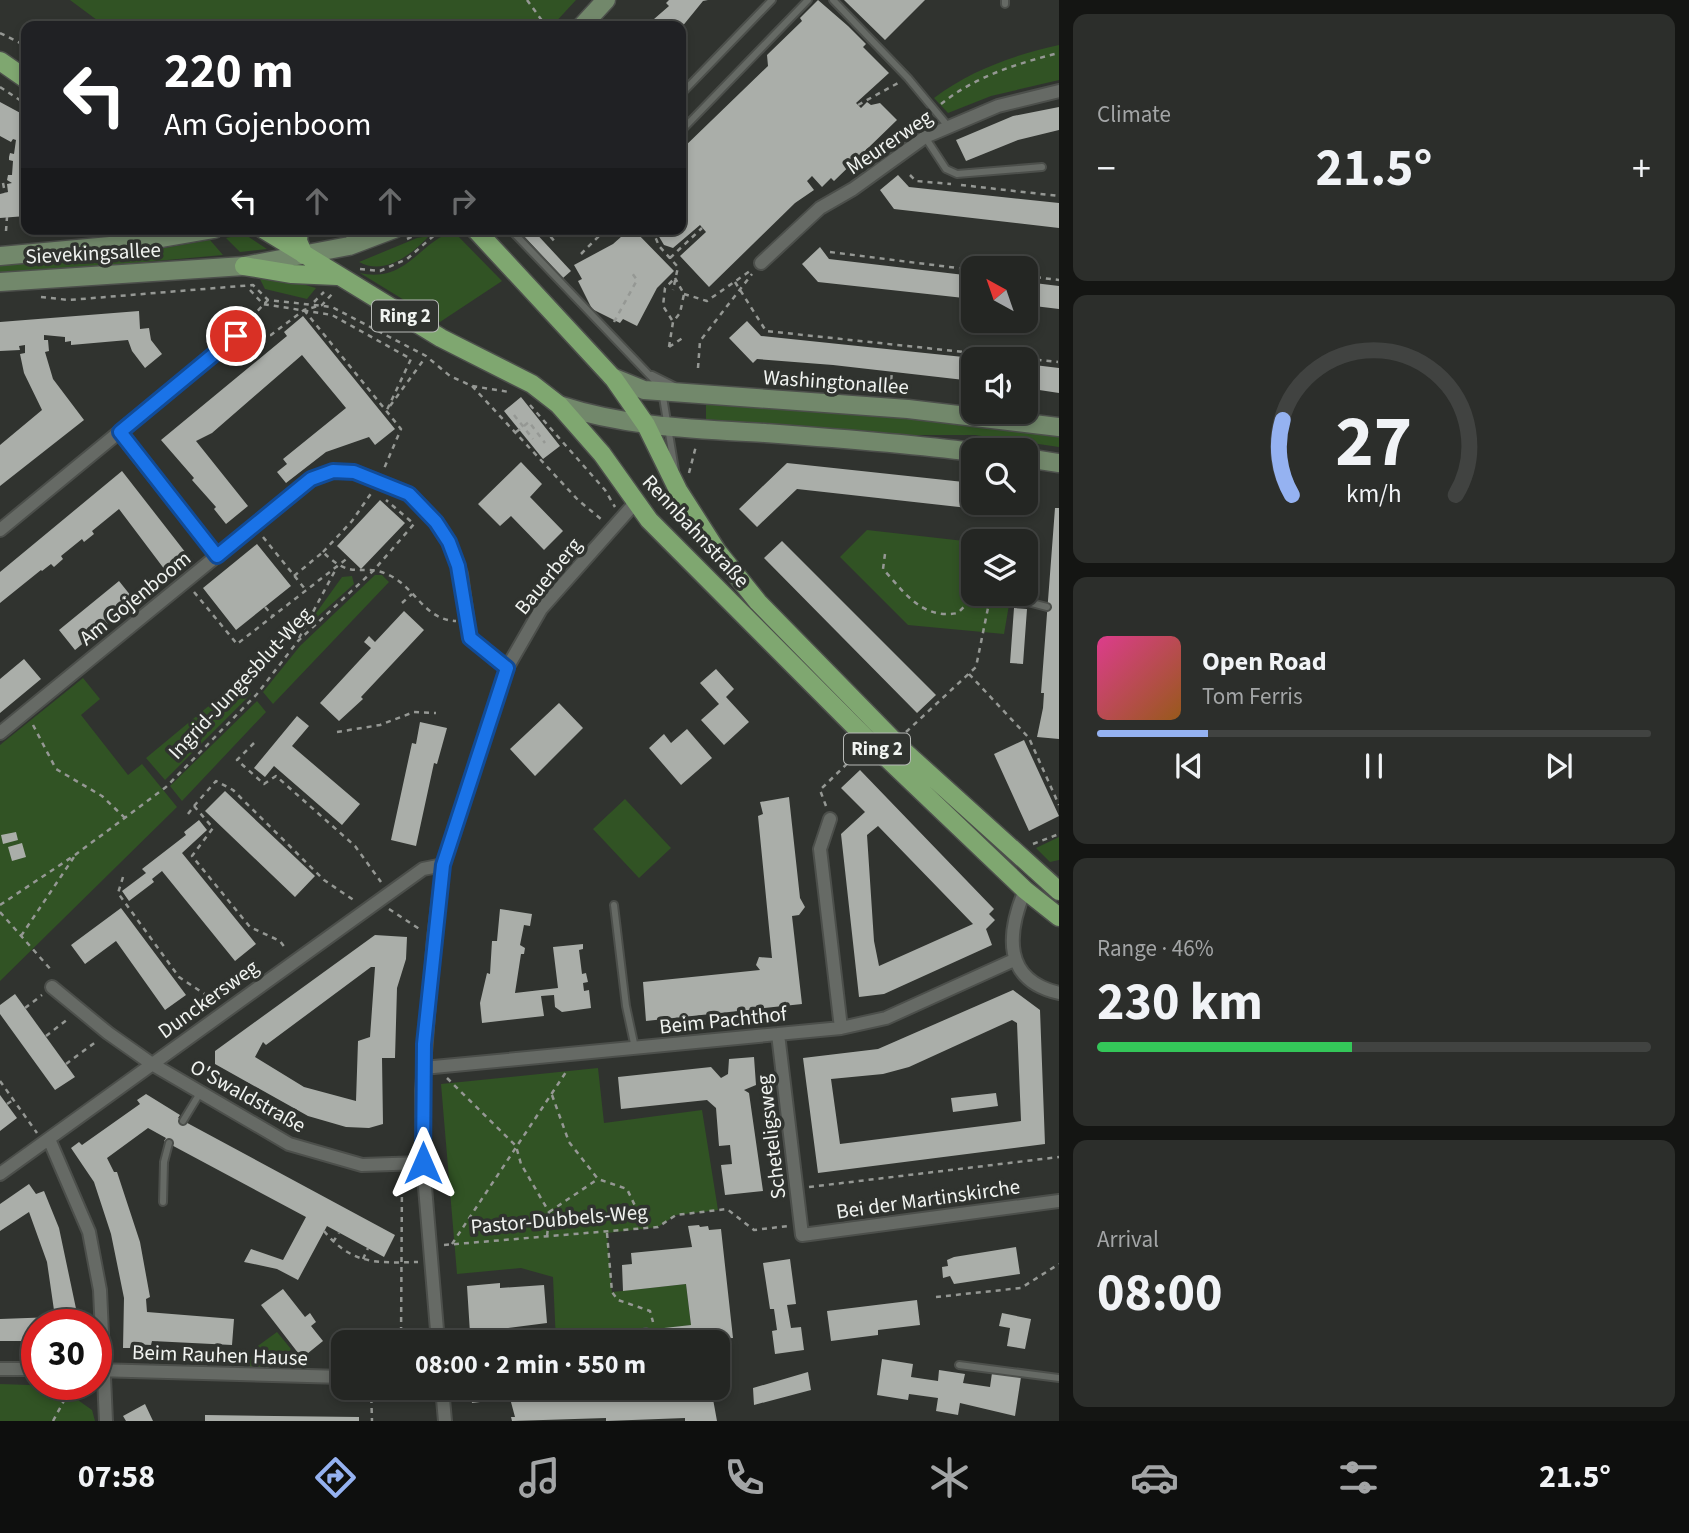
<!DOCTYPE html>
<meta charset="utf-8">
<style>
body{margin:0;font-family:"Source Sans 3",sans-serif;background:#2c2e2b;color:#f1f3f6;height:100vh;display:flex;flex-direction:column;font-size:26px;white-space:nowrap}
*{box-sizing:border-box;margin:0}
p{font-size:23px;color:#a3a5a6}
.icon{flex:none;width:38px;height:38px;fill:none;stroke:currentColor;stroke-width:2;stroke-linecap:round;stroke-linejoin:round}
.map{position:relative;flex:1;overflow:hidden}
.panel{display:flex;flex-direction:column;gap:14px;padding:14px;background:#141513;width:630px}
.panel>*{flex:none}
.banner{position:absolute;left:21px;top:21px;width:665px;height:214px;border-radius:14px;box-shadow:0 4px 10px #0003,0 0 0 2px #414341;background:#202124;color:#fff;overflow:hidden}
.needle{width:46px;rotate:320deg}
.tools{position:absolute;left:961px;top:256px;display:grid;gap:14px}
.tools a{display:grid;place-items:center;width:77px;height:77px;border-radius:14px;background:#242623;box-shadow:0 4px 10px #0003,0 0 0 2px #414341;font-size:35px}
.speed{position:absolute;left:21px;top:1309px;display:flex;gap:14px;font-size:35px;font-weight:700;text-align:center}
.speed>*{display:grid;place-content:center;width:91px;height:91px;border-radius:50%;background:#242623;box-shadow:0 4px 10px #0003,0 0 0 2px #414341;line-height:1}
.speed .limit{border:10px solid #d22;background:#fff;color:#111}
.pin{position:absolute;display:grid;place-items:center;width:60px;height:60px;color:#fff;margin:-30px;border:4px solid #fff;border-radius:50%;box-shadow:0 2px 7px #0007}
.me{position:absolute;width:77px;margin:-38px;rotate:0deg;stroke-linejoin:round;filter:drop-shadow(0 0 5px #0008)}
.turn{display:flex;align-items:center;gap:24px;height:147px;padding:0 28px;font-size:32px}
.turn .icon{width:91px;height:91px;stroke-width:2.5}
.turn b{display:block;font-size:49px;line-height:60px}
.lanes{display:flex;align-items:center;height:66px;padding:0 28px;background:#0003;justify-content:center;gap:35px;direction:ltr}
.lanes .off{opacity:.35}
.big{font-size:52px;font-weight:700;line-height:1.1}
.panel .widget{flex:1;display:flex;flex-direction:column;justify-content:center;gap:10px;min-width:0;padding:0 24px;border-radius:14px;background:#2c2e2b}
.panel .dial{align-items:center;gap:0}
.dial svg{height:182px;overflow:visible;fill:none;stroke:#414341;stroke-width:7;stroke-linecap:round;text-anchor:middle}
.dial text{fill:#f1f3f6;stroke:none}
.song{display:flex;align-items:center;gap:21px}
.cover{width:84px;height:84px;border-radius:10px;background:linear-gradient(135deg,hsl(330 70% 55%),hsl(30 70% 35%))}
.played{height:7px;border-radius:4px;background:linear-gradient(90deg,#95b2f1 20%,#414341 20%)}
.keys{display:flex;justify-content:space-around;direction:ltr}
.heat{display:flex;justify-content:space-between;align-items:center;font-size:38px;direction:ltr}
.charge{height:10px;border-radius:5px;background:linear-gradient(90deg,#34c759 46%,#414341 0)}
.trip{position:absolute;left:331px;top:1330px;width:399px;height:70px;border-radius:14px;background:#242623;box-shadow:0 4px 10px #0003,0 0 0 2px #414341;font-weight:700;line-height:70px;text-align:center}
.tabs{display:flex;height:112px;justify-content:space-around;align-items:center;background:#0e0f0e;color:#a3a5a6}
.tabs .icon{width:49px;height:49px}
.tabs .current{color:#95b2f1}
.tabs b{font-size:32px;color:#f1f3f6}
main{display:flex;flex:1;min-height:0}
.map>svg:first-child{display:block}
.green{fill:#315324}
.building{fill:#aaaea9;fill-rule:evenodd}
.lines{fill:none;stroke-linecap:round;stroke-linejoin:round}
.lane-casing{stroke:#4c4f4b;stroke-width:10}
.street-casing{stroke:#4c4f4b;stroke-width:16}
.secondary-casing{stroke:#4c4f4b;stroke-width:21}
.primary-casing{stroke:#4c4f4b;stroke-width:21}
.path{stroke:#959894;stroke-width:2.5;stroke-dasharray:5 5;stroke-linecap:butt}
.lane{stroke:#666a65;stroke-width:6}
.street{stroke:#666a65;stroke-width:12}
.secondary{stroke:#72886b;stroke-width:18}
.primary{stroke:#7fa770;stroke-width:18}
.route-casing{stroke:#114b97;stroke-width:18}
.route{stroke:#1a73e8;stroke-width:12}
.labels{text-anchor:middle;dominant-baseline:central;stroke-width:7;stroke-linejoin:round;paint-order:stroke}
.shield{fill:#30332f;stroke:#b6b9b6;stroke-width:2}
.shield-label{font-size:19px;font-weight:bold;fill:#f0f3f0}
.street-label{font-size:21px;fill:#f0f3f0;stroke:#30332f}
</style>
<main>
<div class="map">
<svg width="1059" height="1421" viewBox="0 0 1059 1421">
<rect width="100%" height="100%" fill="#30332f"/>
<!-- green -->
<path class="green" d="M70 0H576L552 26H105Z
M1059 45V80L991 96 948 113 934 98C971 70 1014 55 1059 45Z
M454 232 502 281 440 322 360 273C407 284 421 239 454 232Z
M244 234 267 249 240 252 226 238Z
M429 236C412 254 385 276 359 262L417 238Z
M210 240 223 255 0 275V263L159 249Z
M260 279 288 280 316 288 307 299 265 289Z
M706 403 846 414 912 415 1059 432V447L975 435H884L706 419Z
M867 530 973 542V593H1011L1004 634 908 625 840 557Z
M375 575H382L389 582 273 704 263 692 300 646Z
M352 576 354 584 316 618 314 616 342 577Z
M83 678 100 699 81 715 128 775 142 764 177 807 0 981V745Z
M240 680 251 694 165 780 146 758Z
M257 701 266 712 182 801 170 786Z
M625 799 671 848 639 878 593 829Z
M1059 837V860L1050 862 1036 848Z
M598 1068 604 1123 702 1110 718 1210 676 1215 658 1227 607 1233 612 1292 686 1284 691 1325 631 1332 626 1342H556L553 1277 521 1268 457 1274 441 1084Z
M277 1332 291 1349 271 1371 251 1369 249 1363 255 1348Z
M0 1384 58 1386 92 1410 95 1421H0Z"/>
<!-- building -->
<path class="building" d="M669 0H708L703 1 681 28 646 26 669 6 666 3Z
M818 0 848 26 866 44 863 47 889 73 856 103 861 108 867 102 871 105 880 103 897 120 834 181 831 178 822 187 812 176 807 181 814 190 795 203 709 287 680 256 706 232 700 225 673 248 664 245 658 235V229H681V150L768 66 767 55 802 21 800 18Z
M844 0H925L885 40Z
M0 102 26 116V216L0 218V194L8 192 7 184 12 183 7 180 8 175H12L13 161 9 160V157L10 153 14 154 16 140 13 139 11 142 0 136Z
M1059 107V130L1018 140 966 161 956 140 1013 116Z
M898 175 909 187 1059 203V228L894 209 880 190Z
M524 229H532L571 271 563 278 521 233Z
M630 229H633L674 271 657 288 637 326 623 319 620 323 592 309 578 281 582 279 574 265 613 244Z
M820 247 829 259 973 276V299L818 282 802 264Z
M1026 282 1059 286V309L1026 305Z
M139 311 140 329 149 328 151 340 162 354 145 368 132 351 128 340 71 345V341L65 342V337L44 335V340H48L49 351 45 352 53 379 84 420 0 486V445L42 410 24 373 20 354 25 353V345L19 346 20 350 0 351V322Z
M303 316 395 429 375 445 369 437 326 452 286 483 277 472 287 464 283 459 346 408 302 355 212 433 196 441 248 506 226 524 214 509 216 507 192 480 194 478 161 440 287 336 284 332Z
M747 321 761 336 973 358V381L833 365 757 359 753 363 729 338Z
M1026 364 1059 368V393L1026 388Z
M521 397 560 446 543 459 504 411Z
M521 462 542 484 530 497 563 531 544 550 511 516 500 526 478 504Z
M787 463 973 483V502H1026V489L1034 490 1031 515 797 489 757 527 739 509Z
M122 471 189 557 168 574 119 509 92 531 94 534 84 542 82 539 61 556 63 559 54 567 51 564 42 571 41 570 0 603V572Z
M380 500 405 523 361 569 337 546Z
M1055 508H1059V739L1037 737 1043 708 1044 693H1041Z
M782 541 936 695 917 713 764 558Z
M257 544 291 586 236 630 203 588Z
M119 581 135 601 75 650 59 630Z
M1014 608 1027 609 1023 664 1010 663Z
M404 611 424 630 361 697 363 699 339 721 320 703 371 648 364 642 369 636 375 642Z
M24 659 41 679 0 713V679Z
M716 669 734 689 726 697 749 722 724 745 701 720 719 704 700 683Z
M559 703 583 728 535 776 510 749Z
M297 716 309 726 292 746 360 804 342 825 274 766 265 777 254 768Z
M420 722 447 728 437 764 434 763 416 846 391 840 412 743 416 744Z
M687 729 712 758 681 785 649 748 664 734 671 743Z
M1024 740 1059 816 1029 831 994 754Z
M860 770 994 909 989 914 995 920 986 929 992 945 884 994 859 997 841 834 865 812 841 788ZM878 826 973 924 879 966 874 941 867 835Z
M225 791 315 876 295 897 205 811Z
M789 797 800 898 805 907 799 915 792 916 802 1004 646 1021 643 982 760 970 756 965 759 957 772 958 758 816 763 814 760 802Z
M199 820 207 830 182 853 256 944 235 961 162 871 152 879 154 882 129 901 122 891 146 873 142 869 186 835 184 832Z
M16 832 18 840 3 844 1 835Z
M22 843 26 857 12 861 8 847Z
M121 908 186 995 165 1010 116 941 85 964 71 945Z
M500 909 532 914 530 926 524 925 520 945 525 948 524 954H521L515 993 558 988 553 947 583 944V949L579 950 582 974 586 973 588 982 583 983 584 991 589 990 591 1008 562 1012 555 1007 554 995 541 996 544 1016 482 1023 480 1003 487 973 490 974 492 941H497Z
M375 935 407 937 406 959 397 988 395 1058H382L383 1124 369 1128 346 1127 308 1116 215 1064V1051ZM371 967H375L370 1037 358 1041 356 1101 304 1087 255 1057 263 1042 266 1045Z
M1013 990 1040 1010 1045 1144 818 1173 803 1058 878 1049ZM1012 1020 1017 1023 1021 1121 840 1144 831 1079 883 1074 909 1067Z
M15 994 75 1077 55 1090 0 1014V1005Z
M754 1057 756 1085 744 1090 749 1093 763 1191 725 1195 721 1165 732 1164 730 1145 719 1146 716 1108 707 1100 621 1109 618 1077 711 1067 721 1078 728 1074 729 1059Z
M996 1093 998 1106 953 1112 951 1098Z
M146 1094 180 1115 178 1118 395 1235 384 1257 327 1226 298 1280 277 1269 244 1262 251 1249 283 1260 306 1217 164 1141 166 1138 148 1128 107 1158 114 1172H117L140 1242 150 1297 146 1299 147 1312 234 1319 232 1345 152 1341 151 1345 131 1344 130 1348H123L124 1298 111 1234 94 1182 71 1148 79 1142 82 1145 140 1104 137 1100Z
M0 1095 17 1118 0 1131Z
M29 1184 36 1194 44 1191 59 1228 78 1318 76 1325H37V1341H0V1319L55 1317 47 1262 29 1212 0 1231V1204Z
M699 1225 700 1227 708 1226 709 1230 721 1229 733 1338 704 1340 705 1342H665L664 1328 691 1325 686 1284 623 1291 622 1265 632 1264 631 1253 692 1247 688 1226Z
M1016 1247 1020 1274 954 1284 950 1276 943 1278 942 1267 948 1266 947 1260 954 1257Z
M790 1259 796 1304 787 1305 791 1328 801 1327 804 1350 775 1354 772 1331 777 1330 774 1309H770L763 1263Z
M500 1283V1288L544 1285 547 1323 470 1333 467 1286Z
M283 1289 305 1317 310 1313 316 1322 311 1326 323 1341 302 1358 261 1305Z
M917 1300 920 1325 878 1330V1335L831 1341 827 1311Z
M1002 1313 1031 1319 1025 1349 1007 1346 1010 1328 999 1326Z
M882 1359 913 1364 911 1377 938 1381 939 1370 965 1374 963 1383 990 1387 992 1373 1021 1377 1015 1416 960 1403 958 1415 936 1411 938 1398 909 1394 908 1400 877 1395Z
M808 1372 811 1390 754 1405 753 1388Z
M491 1388H495L496 1400 472 1403 470 1390Z
M538 1388H602L604 1400 610 1399 609 1391 631 1389 711 1388 717 1421H685V1418L606 1421V1418L512 1421 511 1417H515L508 1391Z
M145 1404 153 1421H126L123 1416Z
M205 1415 359 1417V1421H205Z"/>
<g class="lines">
<!-- lane casing -->
<g class="lane-casing">
<path id="lane" d="M833 0 908 78 947 125
M1005 4V0
M681 94 772 0
M681 131 808 0
M925 137 946 169 957 174 1042 167
M510 229 657 383 662 391 675 470
M652 375 674 386
M994 593 1047 607
M614 905 626 1006 635 1048
M183 1121 200 1093
M163 1202 164 1162 169 1143
M632 1342 634 1338 646 1332 656 1342
M959 1365 1059 1378"/>
</g>
<!-- street casing -->
<g class="street-casing">
<path id="street" d="M761 263 820 208 853 189 925 137 998 106 1059 91
M119 432 217 556
M0 530 236 336
M0 733 311 479 333 471 354 472 409 494 436 522 449 542 461 574 470 638 507 668
M830 819 820 849 841 1028
M1025 890C1007 933 1002 980 1059 993
M52 987 108 1033 152 1064 289 1144 362 1165 423 1163
M778 1034 802 1235 1059 1201
M423 1068 841 1028 886 1018 1014 960
M49 1139 89 1232 100 1290 106 1421
M0 1174 423 869 443 865
M438 1342 423 1163 422 1091 434 938 443 865 507 668 541 609 635 503
M0 1369H37
M96 1370 343 1377
M442 1388 445 1421"/>
</g>
<!-- secondary casing -->
<g class="secondary-casing">
<path id="secondary" d="M582 26 606 0
M0 256 121 245 214 229
M0 282 244 266 349 246 394 229
M612 377 644 390 908 409 1059 427
M559 405C626 427 695 429 765 433 834 438 904 443 973 452
M1026 458 1059 463"/>
</g>
<!-- primary casing -->
<g class="primary-casing">
<path id="primary" d="M0 61 26 79
M263 229 441 338 532 384 559 405 602 454 649 520 870 742 1025 890 1059 917
M299 229 298 241 304 255
M475 229 614 379 646 425 678 490 717 551 758 602 906 753 1059 891
M244 266 292 274 337 276"/>
</g>
<!-- path -->
<path class="path" d="M527 0 546 26
M0 33 26 46
M0 87 26 104
M941 104C974 77 1018 63 1059 53
M858 105 898 83
M910 175 916 181 951 184
M3 183 5 193
M961 185 1059 196
M544 229 556 243
M652 229 659 246 678 267 673 290
M6 231 7 217
M407 239 420 233 455 229
M830 252 973 270
M581 254 606 229
M670 258 702 228
M360 269 380 271 407 259 438 232
M1026 276 1059 280
M735 282 766 331 1058 362
M250 290 263 304 332 315 411 359 386 412
M684 294 707 301 750 271
M41 297 69 300 253 285 268 300 332 307 426 356 450 376 472 386 509 392
M314 302 324 292
M304 310 401 429 383 471
M672 320 663 306 665 288 673 280
M614 322 637 280 632 273
M244 325 268 300
M250 336 271 335 304 310 322 305 333 293
M669 347 673 322 680 313 684 294 675 278
M669 347 684 337
M698 368 700 341 752 274
M472 386 578 500 601 519
M890 390 892 372
M530 405 605 490 615 507
M390 406 425 358
M514 415 533 439
M516 432 529 422 545 443
M689 473 696 446
M263 537 305 589
M323 552 352 521 372 492
M885 554 883 569C904 592 922 620 958 613L977 593
M294 576 323 552C354 583 362 561 391 576 416 589 425 620 456 621
M966 580 973 581
M194 592 237 644 349 557
M402 603 412 594
M265 607 272 615
M299 638 337 567
M969 674 1029 738 1059 805
M33 725 56 769 102 796 126 819
M337 732 380 725 414 712 436 713
M906 732 976 667 989 603
M254 743 237 760 264 784 276 776 355 846 381 882
M194 806 216 781 233 790 324 880 355 901
M826 806 820 790 858 753
M188 814 194 806 213 828 192 856 250 927 280 941 286 949
M1033 844 1059 834
M123 877 118 893 179 977 206 995 214 1004
M0 905 75 855 166 787 257 694 298 641 374 570 414 524 386 500
M389 909 421 930
M0 912 53 972
M21 936 74 857
M25 1008 42 995
M46 1036 68 1019
M66 1064 97 1041
M447 1078 516 1146 521 1164 549 1212 547 1238
M0 1081 37 1133
M552 1095 569 1142 598 1179 627 1189 646 1229
M7 1104 13 1100
M809 1187 1059 1157
M549 1212 598 1179
M324 1231C352 1265 377 1263 418 1262
M607 1233 612 1292 618 1300 650 1311 653 1322
M333 1242 339 1233
M452 1244 568 1069
M444 1245 658 1227 676 1215 727 1209 754 1230 788 1226
M363 1259 368 1248
M936 1297 1021 1288 1059 1264
M401 1342 402 1177
M371 1388 372 1421
M53 1421 73 1384"/>
<!-- lane -->
<use href="#lane" class="lane"/>
<!-- street -->
<use href="#street" class="street"/>
<!-- secondary -->
<use href="#secondary" class="secondary"/>
<!-- primary -->
<use href="#primary" class="primary"/>
</g>
<g class="lines">
<!-- route casing -->
<g class="route-casing">
<path id="route" d="M236 336 120 432 217 556 311 479 333 471 354 472 409 494 436 522 449 542 458 566 470 638 507 668 443 865 424 1044 423 1163"/>
</g>
<!-- route -->
<use href="#route" class="route"/>
</g>
<g class="labels">
<!-- shield labels -->
<g class="shield">
<rect x="372" y="300.5" width="66" height="31" rx="5"/>
<rect x="844" y="733.5" width="66" height="31" rx="5"/>
</g>
<g class="shield-label">
<text x="405" y="316">Ring 2</text>
<text x="877" y="749">Ring 2</text>
</g>
<!-- street labels -->
<g class="street-label">
<text transform="translate(889 142) rotate(-34)">Meurerweg</text>
<text transform="translate(93 253) rotate(-3)">Sievekingsallee</text>
<text transform="translate(836 382) rotate(4)">Washingtonallee</text>
<text transform="translate(696 531) rotate(47)">Rennbahnstraße</text>
<text transform="translate(548 576) rotate(-51)">Bauerberg</text>
<text transform="translate(135 598) rotate(-39)">Am Gojenboom</text>
<text transform="translate(240 683) rotate(-47)">Ingrid-Jungesblut-Weg</text>
<text transform="translate(208 999) rotate(-36)">Dunckersweg</text>
<text transform="translate(723 1020) rotate(-6)">Beim Pachthof</text>
<text transform="translate(248 1096) rotate(29)">O'Swaldstraße</text>
<text transform="translate(771 1137) rotate(-97)">Scheteligsweg</text>
<text transform="translate(928 1199) rotate(-8)">Bei der Martinskirche</text>
<text transform="translate(559 1219) rotate(-5)">Pastor-Dubbels-Weg</text>
<text transform="translate(220 1355) rotate(2)">Beim Rauhen Hause</text>
</g>
</g>
</svg>
<div class="tools">
<a><svg class="needle" viewBox="-14 -14 28 28"><path d="M0-13l5 13h-10z" fill="#e53935"/><path d="M0 13l5-13h-10z" fill="#a3a5a6"/></svg></a>
<a><svg class="icon" aria-label="sound" viewBox="0 0 24 24"><path d="M4 9h4l5-4v14l-5-4H4zM17 9q2 3 0 6"/></svg></a>
<a><svg class="icon" aria-label="search" viewBox="0 0 24 24"><circle cx="10" cy="10" r="6"/><path d="M15 15l6 6"/></svg></a>
<a><svg class="icon" aria-label="layers" viewBox="0 0 24 24"><path d="M12 4l9 5-9 5-9-5zM3 14l9 5 9-5"/></svg></a>
</div>
<div class="speed"><div class="limit">30</div></div>
<div class="pin" style="left:236px;top:336px;background:#d93025"><svg class="icon" aria-label="arrive" viewBox="0 0 24 24"><path d="M6 21V4h12l-3 4 3 4H6"/></svg></div>
<svg class="me" style="left:423px;top:1163px" viewBox="-20 -20 40 40"><path d="M0-17L14 15 0 8-14 15z" fill="#1a73e8" stroke="#fff" stroke-width="4"/></svg>
<div class="trip">08:00 · 2 min · 550 m</div>
<div class="banner">
<div class="turn"><svg class="icon" aria-label="left" viewBox="0 0 24 24"><path d="M17 20v-9H6M10 6l-5 5 5 5"/></svg><div><b>220 m</b>Am Gojenboom</div></div>
<div class="lanes"><svg class="icon" aria-label="left" viewBox="0 0 24 24"><path d="M17 20v-9H6M10 6l-5 5 5 5"/></svg><svg class="icon off" aria-label="ahead" viewBox="0 0 24 24"><path d="M12 20V5M6 11l6-6 6 6"/></svg><svg class="icon off" aria-label="ahead" viewBox="0 0 24 24"><path d="M12 20V5M6 11l6-6 6 6"/></svg><svg class="icon off" aria-label="right" viewBox="0 0 24 24"><path d="M7 20v-9h11M14 6l5 5-5 5"/></svg></div>
</div>
</div>
<section class="panel">
<div class="widget"><p>Climate</p>
<div class="heat"><a>−</a><b class="big">21.5°</b><a>+</a></div>
</div>
<div class="widget dial"><svg viewBox="0 0 100 80">
<path d="M14 69A42 42 0 1 1 86 69"/>
<path d="M14 69A42 42 0 0 1 10 36" stroke="#95b2f1"/>
<text x="50" y="56" font-size="32" font-weight="700">27</text>
<text x="50" y="72" font-size="11">km/h</text>
</svg></div>
<div class="widget">
<div class="song"><i class="cover"></i><div><b>Open Road</b><p>Tom Ferris</p></div></div>
<div class="played"></div>
<div class="keys"><svg class="icon" aria-label="previous" viewBox="0 0 24 24"><path d="M18 5L8 12l10 7zM5 5v14"/></svg><svg class="icon" aria-label="pause" viewBox="0 0 24 24"><path d="M8 5v14M16 5v14"/></svg><svg class="icon" aria-label="next" viewBox="0 0 24 24"><path d="M6 5l10 7-10 7zM19 5v14"/></svg></div>
</div>
<div class="widget"><p>Range · 46%</p><b class="big">230 km</b><div class="charge"></div></div>
<div class="widget"><p>Arrival</p><b class="big">08:00</b></div>
</section>
</main>
<nav class="tabs">
<b>07:58</b>
<svg class="icon current" aria-label="directions" viewBox="0 0 24 24"><path d="M12 3l9 9-9 9-9-9zM9 14v-3h6M13 9l2 2-2 2"/></svg>
<svg class="icon" aria-label="music" viewBox="0 0 24 24"><path d="M9 18V5l10-2v13"/><circle cx="6" cy="18" r="3"/><circle cx="16" cy="16" r="3"/></svg>
<svg class="icon" aria-label="phone" viewBox="0 0 24 24"><path d="M5 4h4l2 5-3 2q2 4 5 5l2-3 5 2v4C11 20 4 13 5 4z"/></svg>
<svg class="icon" aria-label="climate" viewBox="0 0 24 24"><path d="M12 3v18M4 7l16 10M4 17L20 7"/></svg>
<svg class="icon" aria-label="car" viewBox="0 0 24 24"><path d="M5 17H2v-5l4-1 3-4h7l3 4 3 1v5h-3M9 17h6M6 11h13"/><circle cx="7" cy="17" r="2"/><circle cx="17" cy="17" r="2"/></svg>
<svg class="icon" aria-label="filters" viewBox="0 0 24 24"><path d="M4 7h16M4 17h16"/><circle cx="9" cy="7" r="2"/><circle cx="15" cy="17" r="2"/></svg>
<b>21.5°</b>
</nav>
